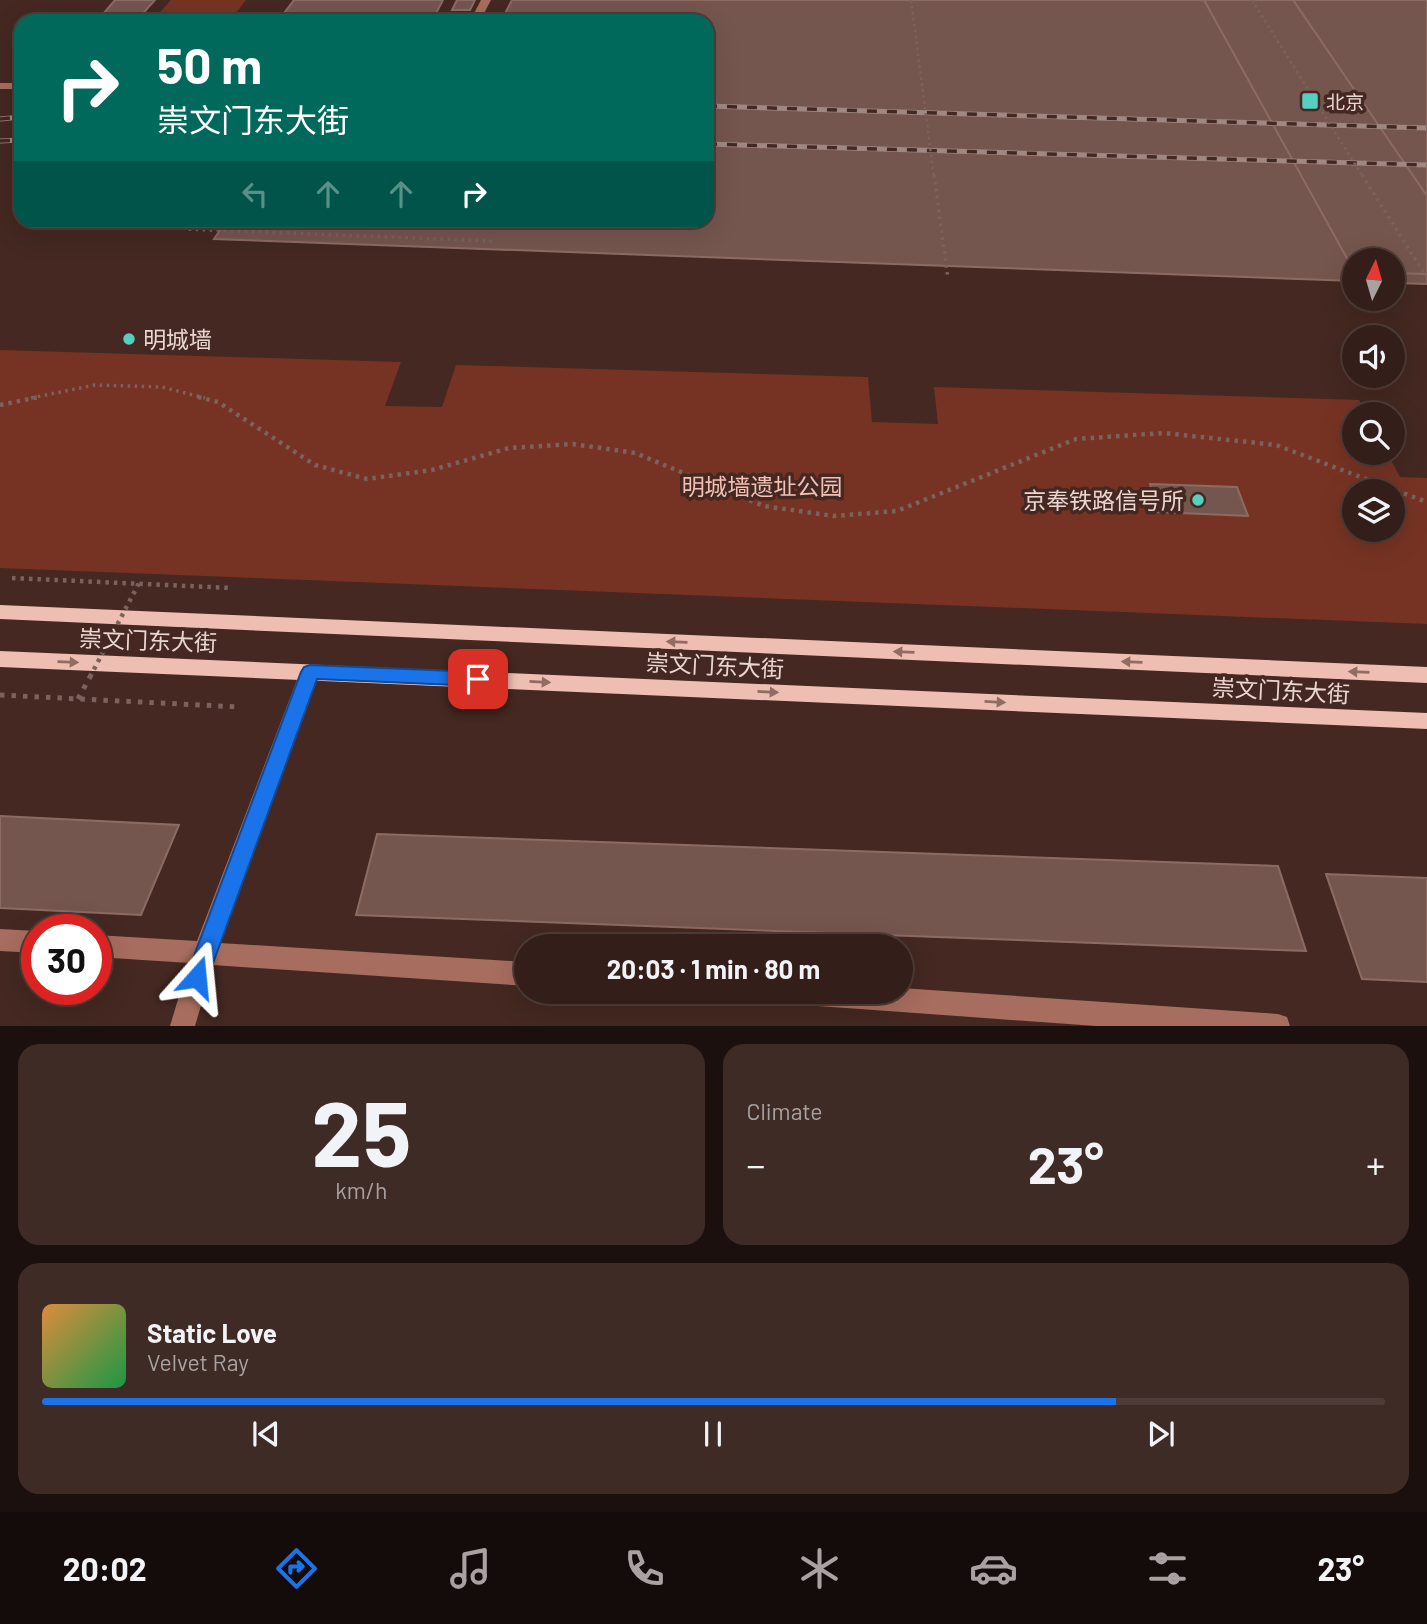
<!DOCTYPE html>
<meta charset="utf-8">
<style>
body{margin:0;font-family:Barlow,"Noto Sans SC",sans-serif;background:#3e2b26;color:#f1f3f6;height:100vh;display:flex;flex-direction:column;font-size:26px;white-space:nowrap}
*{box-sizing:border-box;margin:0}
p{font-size:23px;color:#a9a2a2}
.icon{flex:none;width:38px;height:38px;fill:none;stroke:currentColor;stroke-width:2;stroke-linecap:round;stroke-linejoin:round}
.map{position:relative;height:1026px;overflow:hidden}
.details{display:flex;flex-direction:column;gap:18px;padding:18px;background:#1c100e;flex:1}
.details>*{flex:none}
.top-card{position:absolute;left:14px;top:14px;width:700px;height:214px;border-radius:21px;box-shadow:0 7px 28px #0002,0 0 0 2px #4e3c38;background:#00695c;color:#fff;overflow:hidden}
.needle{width:46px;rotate:5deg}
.controls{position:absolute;left:1342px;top:248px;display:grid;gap:14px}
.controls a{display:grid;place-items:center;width:63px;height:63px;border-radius:50%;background:#331e19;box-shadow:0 7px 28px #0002,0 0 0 2px #4e3c38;font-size:35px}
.speed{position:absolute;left:21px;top:914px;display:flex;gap:14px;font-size:35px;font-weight:700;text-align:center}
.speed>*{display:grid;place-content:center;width:91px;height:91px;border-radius:50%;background:#331e19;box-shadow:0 7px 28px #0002,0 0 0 2px #4e3c38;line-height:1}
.speed .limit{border:10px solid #d22;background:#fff;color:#111}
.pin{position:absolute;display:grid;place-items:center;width:60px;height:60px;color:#fff;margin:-30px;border-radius:14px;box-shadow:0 4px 10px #0006}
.me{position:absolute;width:77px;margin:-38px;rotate:18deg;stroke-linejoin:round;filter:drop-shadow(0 0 5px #0008)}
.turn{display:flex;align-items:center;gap:24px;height:147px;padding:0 28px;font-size:32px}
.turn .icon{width:91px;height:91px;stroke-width:2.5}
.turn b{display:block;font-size:49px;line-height:60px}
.lanes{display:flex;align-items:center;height:66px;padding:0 28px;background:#0003;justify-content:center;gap:35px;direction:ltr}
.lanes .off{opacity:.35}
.big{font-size:52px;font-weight:700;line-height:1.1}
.details .widget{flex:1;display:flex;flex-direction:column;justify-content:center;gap:10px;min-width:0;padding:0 24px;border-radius:21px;background:#3e2b26}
.details .dial{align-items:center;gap:0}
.dial b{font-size:91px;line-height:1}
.song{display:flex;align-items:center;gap:21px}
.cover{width:84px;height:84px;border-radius:10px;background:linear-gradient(135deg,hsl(30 70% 55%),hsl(140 70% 35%))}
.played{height:7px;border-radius:4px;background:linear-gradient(90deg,#1a73e8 80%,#4e3c38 80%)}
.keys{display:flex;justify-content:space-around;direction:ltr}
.heat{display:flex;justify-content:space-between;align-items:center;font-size:38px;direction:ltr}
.details .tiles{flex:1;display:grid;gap:18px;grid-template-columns:1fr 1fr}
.widget:last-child{grid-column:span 2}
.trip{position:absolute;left:514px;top:934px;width:399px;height:70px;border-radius:35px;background:#331e19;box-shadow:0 7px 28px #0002,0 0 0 2px #4e3c38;font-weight:700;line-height:70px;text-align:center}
.tab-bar{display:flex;height:112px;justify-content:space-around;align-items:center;background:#140c0a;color:#a9a2a2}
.tab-bar .icon{width:49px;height:49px}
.tab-bar .on{color:#1a73e8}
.tab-bar b{font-size:32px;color:#f1f3f6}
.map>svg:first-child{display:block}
.green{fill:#763323;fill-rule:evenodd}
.building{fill:#75564e;stroke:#8c6b63;stroke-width:2}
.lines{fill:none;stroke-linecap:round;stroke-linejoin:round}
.path-far2{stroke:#7b625c;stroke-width:3.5;stroke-dasharray:2.5 4.5;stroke-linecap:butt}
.path-far1{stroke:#7b625c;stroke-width:4.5;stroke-dasharray:3.5 5;stroke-linecap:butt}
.path{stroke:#7b625c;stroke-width:5;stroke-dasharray:4.5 7;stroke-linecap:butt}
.minor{fill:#a76d5e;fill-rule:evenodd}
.major{fill:#efbeb2;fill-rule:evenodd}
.rail-casing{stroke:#9f8882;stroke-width:5}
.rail{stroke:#442821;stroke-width:3.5;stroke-dasharray:10;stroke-linecap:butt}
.path-bridge-far3{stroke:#7b625c;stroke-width:2.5;stroke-dasharray:2.5 3.5;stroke-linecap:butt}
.path-bridge-far2{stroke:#7b625c;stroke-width:3.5;stroke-dasharray:2.5 4.5;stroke-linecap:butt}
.path-bridge-far1{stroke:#7b625c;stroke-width:4.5;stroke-dasharray:3.5 5;stroke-linecap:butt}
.path-bridge{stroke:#7b625c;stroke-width:5;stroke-dasharray:4.5 7;stroke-linecap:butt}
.oneway{fill:#916c62}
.route{fill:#1a73e8;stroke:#114b97;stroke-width:2}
.poi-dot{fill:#58cec0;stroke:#442821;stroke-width:2.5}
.labels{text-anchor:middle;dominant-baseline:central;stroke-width:7;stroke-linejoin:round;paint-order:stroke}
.far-poi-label{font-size:19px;fill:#ead7d2;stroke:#442821;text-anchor:start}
.poi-label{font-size:23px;fill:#ead7d2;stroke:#442821;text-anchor:start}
.park-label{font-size:23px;fill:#f1c1b5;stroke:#442821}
.street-label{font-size:23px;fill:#ead7d2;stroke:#442821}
</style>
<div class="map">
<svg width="1427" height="1026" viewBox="0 0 1427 1026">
<rect width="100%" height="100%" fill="#442821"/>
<!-- green -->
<path class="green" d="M171 0H246L230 21H152Z
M0 350 401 362 385 406 442 407 456 365 868 377 872 422 938 424 934 387 1359 400 1367 415H1354V453H1387L1400 477 1427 478V624L0 568ZM1354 492H1393V530H1354Z"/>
<!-- building -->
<path class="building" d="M115 0H155L136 21H97Z
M294 0H443L432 21H278Z
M457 0H475L470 10H452Z
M512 0H1427V284L1393 283V261H1354V281L214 239 227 220H707V21H501Z
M1204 0H1293L1427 196V274L1393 273V261H1354V271Z
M1150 484 1237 487 1248 516 1157 512Z
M0 816 179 825 141 915 0 908Z
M377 834 1278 866 1306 951 356 915Z
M1326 874 1427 878V982L1362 979Z"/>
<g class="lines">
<!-- path-far2 -->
<path class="path-far2" d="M190 220 185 229 492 241
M1422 270 1427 277
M31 398 95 385 162 387 205 398"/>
<!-- path-far1 -->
<path class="path-far1" d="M198 397 218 402 315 465 367 479 432 470 509 448 573 444 635 453 764 506 834 516 897 511 1076 439 1164 433 1276 445 1427 502
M0 405 39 397
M12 578 232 588"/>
<!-- path -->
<path class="path" d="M0 695 240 707"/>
<!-- minor -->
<path class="minor" d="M481 0H491L480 21H470Z
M0 83H21V89H0Z
M310 664 317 666 320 672 220 943 527 962V986L213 965 195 1026H170L189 963 96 957V935L197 941 300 672 303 666Z
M0 929 37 931V953L0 951Z
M901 988 1278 1014 1287 1017 1290 1026H1096L790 1004 781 1000 778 992H901Z"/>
<!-- major -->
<path class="major" d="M0 605 1427 667V683L0 619Z
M0 651 1427 713V729L0 667Z"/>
<!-- rail casing -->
<g class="rail-casing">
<path id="rail" d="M707 106 1427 128
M0 119 21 117
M0 141 21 140
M707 144 1427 165"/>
</g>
<!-- rail -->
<use href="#rail" class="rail"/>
<!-- path-bridge-far3 -->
<path class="path-bridge-far3" d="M911 0 934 177
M1252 0 1363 177"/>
<!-- path-bridge-far2 -->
<path class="path-bridge-far2" d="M934 175 948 279
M1362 175 1422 270"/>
<!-- path-bridge-far1 -->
<path class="path-bridge-far1" d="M90 677 139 583"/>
<!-- path-bridge -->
<path class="path-bridge" d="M78 699 91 675"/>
</g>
<!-- one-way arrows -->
<defs><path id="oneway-solid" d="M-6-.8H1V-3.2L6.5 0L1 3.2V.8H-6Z" transform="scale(1.75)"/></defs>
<g class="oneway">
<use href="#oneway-solid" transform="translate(677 642) rotate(-178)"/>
<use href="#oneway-solid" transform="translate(904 652) rotate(-178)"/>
<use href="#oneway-solid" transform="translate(68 662) rotate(2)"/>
<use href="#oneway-solid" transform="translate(1132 662) rotate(-178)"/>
<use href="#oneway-solid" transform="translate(1359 672) rotate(-178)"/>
<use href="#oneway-solid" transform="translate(540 682) rotate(3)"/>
<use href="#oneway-solid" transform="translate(768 692) rotate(3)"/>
<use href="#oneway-solid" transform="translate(995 702) rotate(3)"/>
</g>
<!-- route -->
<path class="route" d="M310 665 478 672 484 674 487 679 484 684 478 686 317 679 208 977 205 984 197 987 190 984 186 977 301 672 304 667Z"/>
<!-- markers -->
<g class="poi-dot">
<rect x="1301" y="92" width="18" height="18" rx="3.5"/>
<circle cx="129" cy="339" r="7"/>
<circle cx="1198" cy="500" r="7"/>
</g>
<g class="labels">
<!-- far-poi labels -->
<g class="far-poi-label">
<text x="1326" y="101">北京</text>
</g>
<!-- poi labels -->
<g class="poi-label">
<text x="143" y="339">明城墙</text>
<text x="1184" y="500" text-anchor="end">京奉铁路信号所</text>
</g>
<!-- park labels -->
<g class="park-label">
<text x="762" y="486">明城墙遗址公园</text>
</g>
<!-- street labels -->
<g class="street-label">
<text transform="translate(148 640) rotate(2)">崇文门东大街</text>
<text transform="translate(715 665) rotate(3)">崇文门东大街</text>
<text transform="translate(1281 690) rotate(3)">崇文门东大街</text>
</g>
</g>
</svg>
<div class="controls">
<a><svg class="needle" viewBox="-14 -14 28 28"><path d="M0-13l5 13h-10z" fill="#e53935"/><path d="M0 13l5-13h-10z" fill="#a9a2a2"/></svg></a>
<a><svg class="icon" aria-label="sound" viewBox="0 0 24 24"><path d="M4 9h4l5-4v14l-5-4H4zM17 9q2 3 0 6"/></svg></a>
<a><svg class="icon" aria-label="search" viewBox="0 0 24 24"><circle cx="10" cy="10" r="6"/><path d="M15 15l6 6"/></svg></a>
<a><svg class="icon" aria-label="layers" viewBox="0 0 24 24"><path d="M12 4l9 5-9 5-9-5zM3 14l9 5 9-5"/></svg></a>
</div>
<div class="speed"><div class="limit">30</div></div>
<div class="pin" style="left:478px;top:679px;background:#d93025"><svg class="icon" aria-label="arrive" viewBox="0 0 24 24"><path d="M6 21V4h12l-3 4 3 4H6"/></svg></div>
<svg class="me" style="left:197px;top:977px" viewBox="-20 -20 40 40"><path d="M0-17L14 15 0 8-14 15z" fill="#1a73e8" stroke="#fff" stroke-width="4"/></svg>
<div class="trip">20:03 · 1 min · 80 m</div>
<div class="top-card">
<div class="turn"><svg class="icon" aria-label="right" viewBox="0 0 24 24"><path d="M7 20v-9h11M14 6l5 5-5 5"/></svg><div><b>50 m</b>崇文门东大街</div></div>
<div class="lanes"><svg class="icon off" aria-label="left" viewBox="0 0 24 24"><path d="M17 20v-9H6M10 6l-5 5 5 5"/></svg><svg class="icon off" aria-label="ahead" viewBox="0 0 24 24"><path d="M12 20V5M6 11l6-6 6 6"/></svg><svg class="icon off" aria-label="ahead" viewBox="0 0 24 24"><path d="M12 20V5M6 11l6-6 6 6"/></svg><svg class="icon" aria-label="right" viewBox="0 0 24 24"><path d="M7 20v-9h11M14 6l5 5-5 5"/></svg></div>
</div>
</div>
<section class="details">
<div class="tiles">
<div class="widget dial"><b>25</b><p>km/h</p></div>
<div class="widget"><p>Climate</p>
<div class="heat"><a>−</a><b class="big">23°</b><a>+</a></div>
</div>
<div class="widget">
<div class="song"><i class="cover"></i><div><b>Static Love</b><p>Velvet Ray</p></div></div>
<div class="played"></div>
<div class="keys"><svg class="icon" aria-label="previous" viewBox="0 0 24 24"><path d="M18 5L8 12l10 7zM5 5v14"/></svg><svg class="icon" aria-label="pause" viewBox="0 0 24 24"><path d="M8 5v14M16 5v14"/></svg><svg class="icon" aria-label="next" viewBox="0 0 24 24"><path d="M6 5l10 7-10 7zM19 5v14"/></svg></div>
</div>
</div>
</section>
<nav class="tab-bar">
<b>20:02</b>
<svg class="icon on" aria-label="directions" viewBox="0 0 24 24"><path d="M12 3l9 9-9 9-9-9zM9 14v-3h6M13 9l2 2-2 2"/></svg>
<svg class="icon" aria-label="music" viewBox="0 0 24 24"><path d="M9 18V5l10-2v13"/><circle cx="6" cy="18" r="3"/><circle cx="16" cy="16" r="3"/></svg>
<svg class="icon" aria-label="phone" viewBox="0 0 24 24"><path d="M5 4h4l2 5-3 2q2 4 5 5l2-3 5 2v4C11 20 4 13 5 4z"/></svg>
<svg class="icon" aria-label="climate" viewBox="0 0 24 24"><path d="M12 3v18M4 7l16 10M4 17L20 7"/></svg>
<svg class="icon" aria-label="car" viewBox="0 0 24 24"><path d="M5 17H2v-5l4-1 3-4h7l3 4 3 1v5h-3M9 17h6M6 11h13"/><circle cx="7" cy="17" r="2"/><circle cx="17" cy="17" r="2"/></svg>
<svg class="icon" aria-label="filters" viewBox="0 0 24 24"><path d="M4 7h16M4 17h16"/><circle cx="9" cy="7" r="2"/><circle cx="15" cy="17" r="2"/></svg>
<b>23°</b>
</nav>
